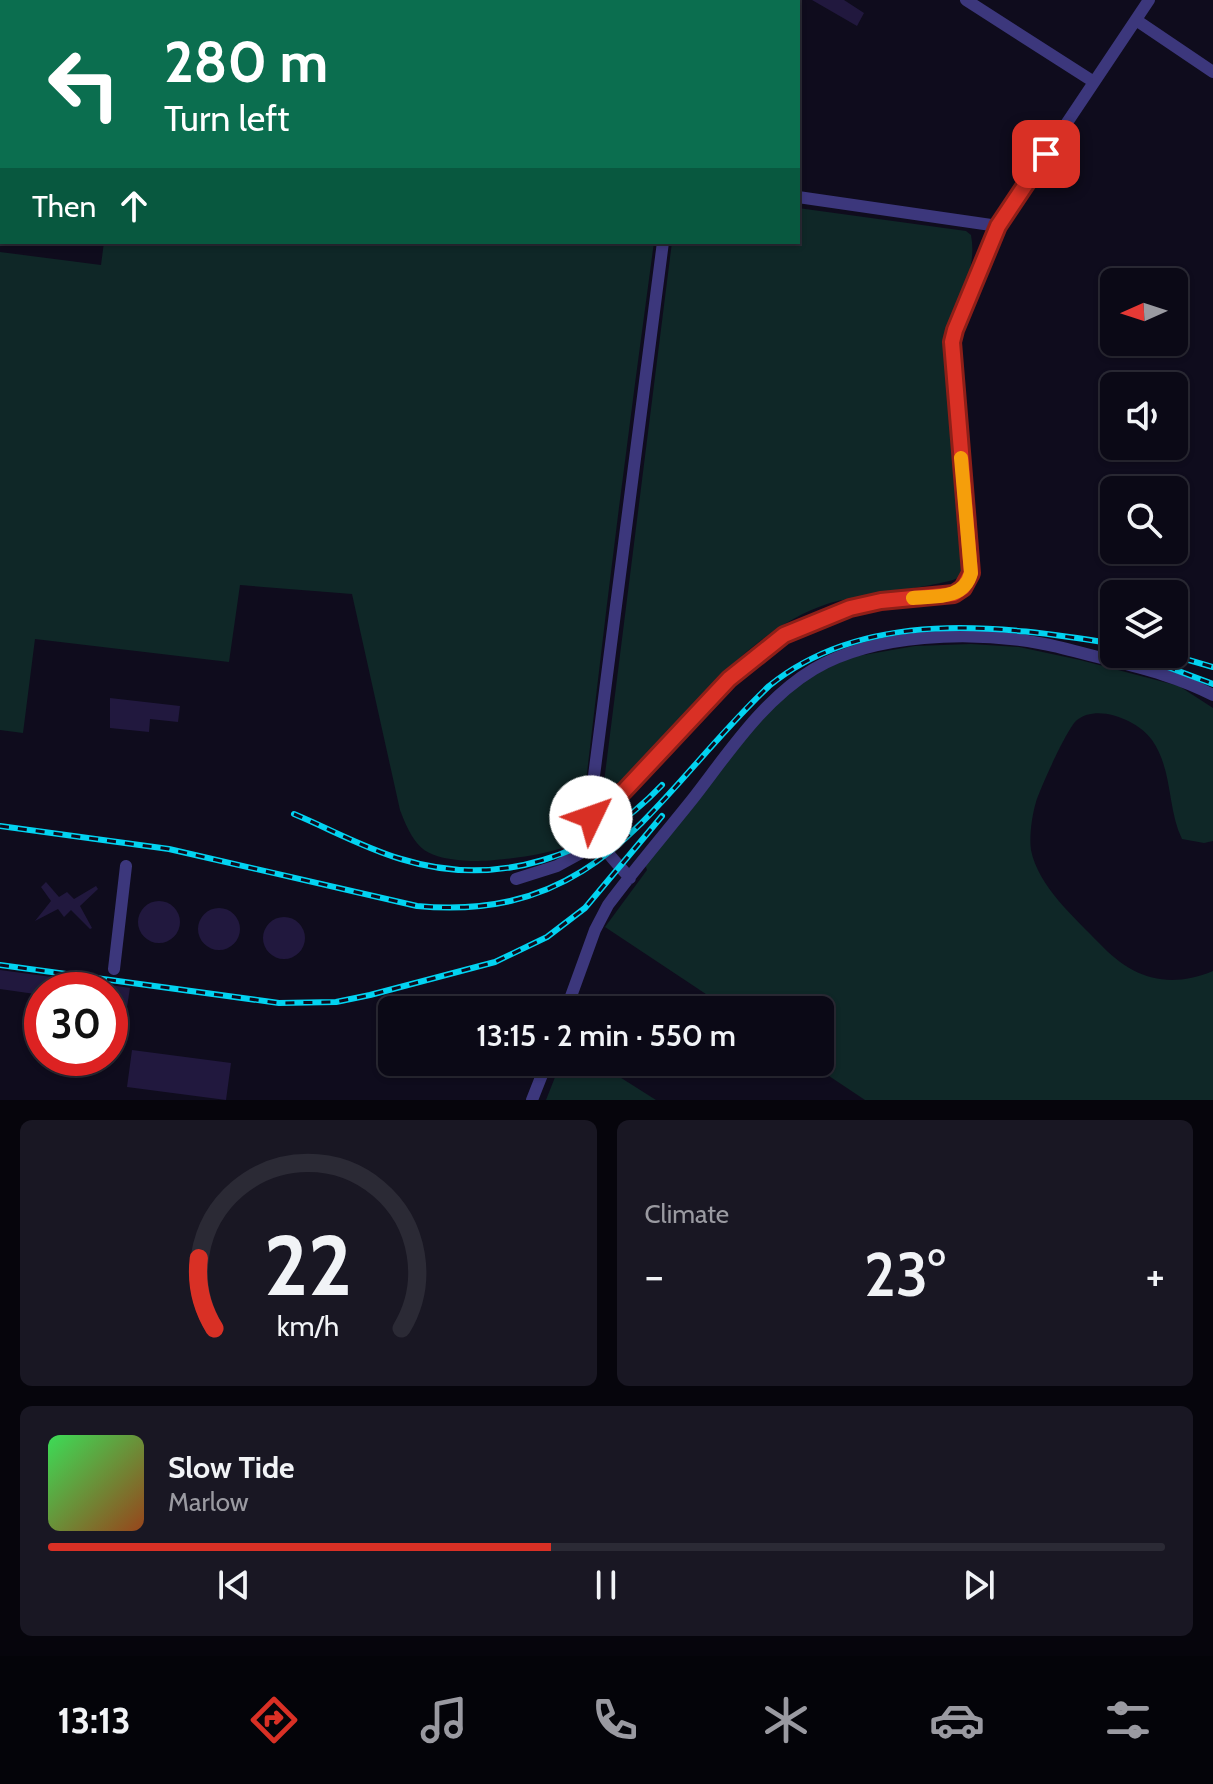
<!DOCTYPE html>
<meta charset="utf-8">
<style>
body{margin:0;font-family:Cabin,sans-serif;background:#191723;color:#f1f3f6;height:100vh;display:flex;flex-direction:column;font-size:30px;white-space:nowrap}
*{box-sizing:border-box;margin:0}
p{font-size:26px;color:#9a9aa1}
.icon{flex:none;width:44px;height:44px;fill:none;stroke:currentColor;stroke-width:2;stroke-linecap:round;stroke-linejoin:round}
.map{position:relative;height:1100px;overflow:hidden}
.side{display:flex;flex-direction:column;gap:20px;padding:20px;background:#06050c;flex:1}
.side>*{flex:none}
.guide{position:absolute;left:0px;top:0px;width:800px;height:244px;box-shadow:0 2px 6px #0004,0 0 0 2px #2b2a35;background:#0b6e4f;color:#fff;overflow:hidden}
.needle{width:52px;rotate:267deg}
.buttons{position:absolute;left:1100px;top:268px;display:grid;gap:16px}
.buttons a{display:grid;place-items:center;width:88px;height:88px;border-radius:12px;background:#0b0916;box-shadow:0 2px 6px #0004,0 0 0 2px #2b2a35;font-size:40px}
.speed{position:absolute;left:24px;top:972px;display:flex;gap:16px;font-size:40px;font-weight:700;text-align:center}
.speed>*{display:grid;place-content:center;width:104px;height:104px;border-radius:50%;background:#0b0916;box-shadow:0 2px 6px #0004,0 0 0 2px #2b2a35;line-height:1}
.speed .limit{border:12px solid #d22;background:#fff;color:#111}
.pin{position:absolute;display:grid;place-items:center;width:68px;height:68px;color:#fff;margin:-34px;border-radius:16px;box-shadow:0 4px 12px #0006}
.me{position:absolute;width:88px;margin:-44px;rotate:48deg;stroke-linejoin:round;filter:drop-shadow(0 0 6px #0008)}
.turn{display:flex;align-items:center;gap:28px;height:168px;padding:0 32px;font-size:36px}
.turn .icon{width:104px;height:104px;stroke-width:2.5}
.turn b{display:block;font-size:56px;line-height:68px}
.then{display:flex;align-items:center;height:76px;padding:0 32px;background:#0003;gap:16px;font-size:30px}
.big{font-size:60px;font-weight:600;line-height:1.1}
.side .tile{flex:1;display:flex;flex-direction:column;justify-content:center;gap:12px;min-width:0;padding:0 28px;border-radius:12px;background:#191723}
.side .dial{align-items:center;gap:0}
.dial svg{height:208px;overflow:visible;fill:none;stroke:#2b2a35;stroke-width:7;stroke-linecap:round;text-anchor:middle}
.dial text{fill:#f1f3f6;stroke:none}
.song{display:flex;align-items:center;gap:24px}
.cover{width:96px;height:96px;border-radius:12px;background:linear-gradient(135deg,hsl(130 70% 55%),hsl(20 70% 35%))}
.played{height:8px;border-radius:4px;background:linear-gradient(90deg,#d93025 45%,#2b2a35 45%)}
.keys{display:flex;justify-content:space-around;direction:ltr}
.heat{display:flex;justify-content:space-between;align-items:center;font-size:44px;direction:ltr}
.side .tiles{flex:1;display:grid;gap:20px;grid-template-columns:1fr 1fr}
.tile:last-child{grid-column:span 2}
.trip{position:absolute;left:378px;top:996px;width:456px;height:80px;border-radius:12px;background:#0b0916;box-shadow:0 2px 6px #0004,0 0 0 2px #2b2a35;font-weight:600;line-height:80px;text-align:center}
.tabs{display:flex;height:128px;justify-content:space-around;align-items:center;background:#040409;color:#9a9aa1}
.tabs .icon{width:56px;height:56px}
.tabs .selected{color:#d93025}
.tabs b{font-size:36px;color:#f1f3f6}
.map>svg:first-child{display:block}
.green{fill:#0f2727}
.building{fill:#21183e}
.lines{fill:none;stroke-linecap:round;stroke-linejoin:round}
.minor{stroke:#3c377c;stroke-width:12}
.rail-casing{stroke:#02d3f1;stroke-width:6}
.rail{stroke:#0f0c1d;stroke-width:3;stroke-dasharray:9;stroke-linecap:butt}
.route-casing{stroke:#8d1f18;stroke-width:20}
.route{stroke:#d93025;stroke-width:14}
.slow{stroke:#f59e0b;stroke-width:14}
</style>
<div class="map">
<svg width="1213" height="1100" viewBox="0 0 1213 1100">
<rect width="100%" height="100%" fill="#0f0c1d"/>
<!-- green -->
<path class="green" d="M798 208 966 231 971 235C979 276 949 311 946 351L964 553C963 561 964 571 959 577 952 585 849 596 827 604 745 632 691 711 634 772 625 779 616 788 604 782L672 242H798Z
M104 242H654C633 396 613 550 595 705 591 739 587 773 583 807 582 816 587 830 582 837 569 854 492 862 471 861 426 858 416 852 400 810L352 594 240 585 229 662 35 639 23 733 0 730V252L101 265Z
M971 644 1019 647 1080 660 1179 686 1213 708V841L1204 843 1182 839C1167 808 1173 770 1152 740 1139 721 1098 703 1077 720 1067 728 1040 789 1036 802 1032 815 1029 837 1031 850 1038 886 1075 918 1099 943 1132 978 1167 990 1213 971V1100H865L808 1062H820V1010H730L605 927 647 870 645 864 757 722 789 690 813 675 852 657 915 646Z
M561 1062H596L656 1100H546Z"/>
<!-- building -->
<path class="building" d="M812 0H844L864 13 857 26Z
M110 698 180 706 178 722 150 719 149 732 110 728Z
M46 882 59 897 67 892 74 899 96 886 98 889 80 906 92 928 90 929 71 910 64 917 58 909 35 921 51 901 41 887Z
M138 922a21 21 0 1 1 42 0a21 21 0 1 1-42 0Z
M198 929a21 21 0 1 1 42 0a21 21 0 1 1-42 0Z
M263 938a21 21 0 1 1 42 0a21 21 0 1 1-42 0Z
M0 970 104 984V990H42V995L0 989Z
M110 985 130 988 127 1007 110 1004Z
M132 1050 231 1063 226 1100 127 1087Z"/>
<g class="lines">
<!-- minor -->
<path class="minor" d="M966 0 1094 82
M217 2V0
M1136 20 1213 72
M0 83H2
M798 197 998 226
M591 799 612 798 624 791 729 679 784 635 850 608 881 601 954 594 963 588 971 573 952 360 955 330 998 226 1149 0
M630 878C605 850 590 839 591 799L663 242
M516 879 557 866 599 843
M114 969 126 866
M566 1010 595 930 608 905C634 870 663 836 691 801 727 755 762 700 814 669 875 633 971 631 1039 643 1063 647 1087 655 1110 660 1146 669 1180 678 1213 695
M532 1100 547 1062"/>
<!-- rail casing -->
<g class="rail-casing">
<path id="rail" d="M1133 654 1213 684
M1168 654 1213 667
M294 814C330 829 364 848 401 859 498 889 594 857 662 785
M0 826 169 849 417 906C603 923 654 795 769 686 865 608 1001 625 1114 644
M0 965 279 1003 336 1002 370 995 495 962 547 937 585 908 662 816"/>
</g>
<!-- rail -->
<use href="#rail" class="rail"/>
</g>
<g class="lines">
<!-- route casing -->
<g class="route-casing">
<path id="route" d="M591 817V799L612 798 624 791 729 679 784 635 850 608 881 601 954 594 963 588 971 573 952 342 955 330 998 226 1046 154"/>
</g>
<!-- route -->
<use href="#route" class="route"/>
<!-- slow -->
<path class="slow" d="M913 598C935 596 964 600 971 573L961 458"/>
</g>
</svg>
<div class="buttons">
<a><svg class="needle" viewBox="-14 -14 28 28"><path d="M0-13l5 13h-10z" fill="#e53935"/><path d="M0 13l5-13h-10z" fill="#9a9aa1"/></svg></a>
<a><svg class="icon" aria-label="sound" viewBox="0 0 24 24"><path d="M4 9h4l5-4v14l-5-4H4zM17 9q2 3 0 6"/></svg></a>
<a><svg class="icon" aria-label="search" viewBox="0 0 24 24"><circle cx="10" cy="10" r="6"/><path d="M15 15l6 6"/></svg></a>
<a><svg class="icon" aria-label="layers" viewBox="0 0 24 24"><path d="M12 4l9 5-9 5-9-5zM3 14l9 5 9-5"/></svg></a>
</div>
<div class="speed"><div class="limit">30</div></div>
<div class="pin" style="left:1046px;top:154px;background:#d93025"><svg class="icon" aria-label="arrive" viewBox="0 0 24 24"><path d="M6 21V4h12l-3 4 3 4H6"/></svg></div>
<svg class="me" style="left:591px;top:817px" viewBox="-20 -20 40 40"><circle r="19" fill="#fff"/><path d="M0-13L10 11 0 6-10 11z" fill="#d93025"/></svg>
<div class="trip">13:15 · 2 min · 550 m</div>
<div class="guide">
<div class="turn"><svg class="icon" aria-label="left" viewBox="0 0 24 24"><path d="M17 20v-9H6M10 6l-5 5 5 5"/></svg><div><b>280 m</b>Turn left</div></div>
<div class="then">Then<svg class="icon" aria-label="ahead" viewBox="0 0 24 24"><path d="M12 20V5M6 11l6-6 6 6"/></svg></div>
</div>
</div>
<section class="side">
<div class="tiles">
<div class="tile dial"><svg viewBox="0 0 100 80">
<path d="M14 69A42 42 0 1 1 86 69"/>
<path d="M14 69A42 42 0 0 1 8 42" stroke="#d93025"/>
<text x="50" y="56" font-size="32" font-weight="700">22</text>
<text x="50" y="72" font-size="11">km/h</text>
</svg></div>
<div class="tile"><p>Climate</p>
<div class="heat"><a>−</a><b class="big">23°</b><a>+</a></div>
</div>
<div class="tile">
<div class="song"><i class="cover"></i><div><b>Slow Tide</b><p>Marlow</p></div></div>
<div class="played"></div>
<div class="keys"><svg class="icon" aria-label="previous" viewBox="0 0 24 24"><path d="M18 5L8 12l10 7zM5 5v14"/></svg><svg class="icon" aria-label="pause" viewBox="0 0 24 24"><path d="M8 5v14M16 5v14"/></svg><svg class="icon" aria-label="next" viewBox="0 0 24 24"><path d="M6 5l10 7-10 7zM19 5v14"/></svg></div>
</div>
</div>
</section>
<nav class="tabs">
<b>13:13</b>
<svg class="icon selected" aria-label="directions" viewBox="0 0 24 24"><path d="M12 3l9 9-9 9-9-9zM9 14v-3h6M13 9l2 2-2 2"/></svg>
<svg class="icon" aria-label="music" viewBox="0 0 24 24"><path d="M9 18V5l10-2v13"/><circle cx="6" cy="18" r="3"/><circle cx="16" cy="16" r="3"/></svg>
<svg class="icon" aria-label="phone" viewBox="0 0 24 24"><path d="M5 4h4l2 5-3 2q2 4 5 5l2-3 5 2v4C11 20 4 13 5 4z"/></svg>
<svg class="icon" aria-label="climate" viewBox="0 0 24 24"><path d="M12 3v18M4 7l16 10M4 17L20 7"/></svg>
<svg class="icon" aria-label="car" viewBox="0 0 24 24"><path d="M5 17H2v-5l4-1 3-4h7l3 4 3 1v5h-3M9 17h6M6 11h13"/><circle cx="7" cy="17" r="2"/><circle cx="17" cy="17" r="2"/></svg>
<svg class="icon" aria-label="filters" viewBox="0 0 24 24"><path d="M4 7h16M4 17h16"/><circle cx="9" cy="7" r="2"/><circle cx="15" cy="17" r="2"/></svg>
</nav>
